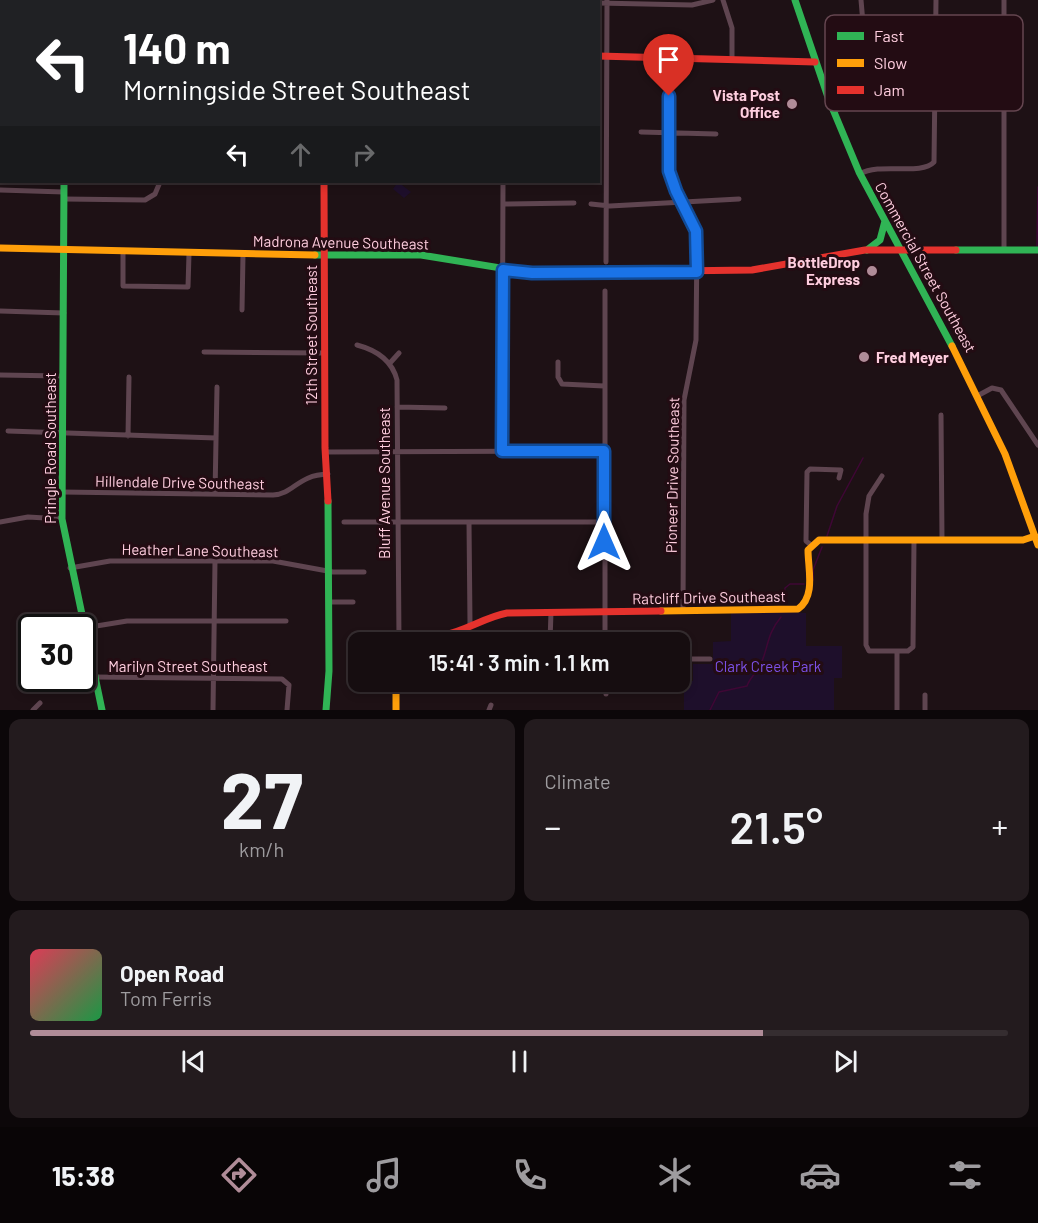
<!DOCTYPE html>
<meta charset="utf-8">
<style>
body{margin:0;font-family:Barlow,sans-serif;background:#231b1e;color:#f1f3f6;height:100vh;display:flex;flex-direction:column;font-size:22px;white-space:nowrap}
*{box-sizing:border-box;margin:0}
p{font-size:20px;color:#9e9c9f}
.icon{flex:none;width:33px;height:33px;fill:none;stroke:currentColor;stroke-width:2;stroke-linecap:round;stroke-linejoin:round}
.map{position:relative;height:710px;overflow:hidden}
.details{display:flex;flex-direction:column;gap:9px;padding:9px;background:#0c0709;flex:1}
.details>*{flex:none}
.guide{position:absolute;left:0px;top:0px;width:600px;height:183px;box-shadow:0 3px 9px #0003,0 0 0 2px #352d30;background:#202124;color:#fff;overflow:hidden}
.speed{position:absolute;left:18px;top:614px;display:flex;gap:12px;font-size:30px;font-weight:700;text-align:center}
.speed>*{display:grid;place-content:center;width:78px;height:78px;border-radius:50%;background:#160d10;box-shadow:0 3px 9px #0003,0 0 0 2px #352d30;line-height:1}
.speed .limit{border:3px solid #111;border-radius:9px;background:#fff;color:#111}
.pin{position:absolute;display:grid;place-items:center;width:51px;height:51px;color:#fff;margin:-62px -26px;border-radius:50% 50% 50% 0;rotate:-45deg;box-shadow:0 0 6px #0007}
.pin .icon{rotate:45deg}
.me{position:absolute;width:66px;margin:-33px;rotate:0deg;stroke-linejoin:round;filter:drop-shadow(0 0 4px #0008)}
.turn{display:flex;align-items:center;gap:21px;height:126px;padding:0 24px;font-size:27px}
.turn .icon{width:78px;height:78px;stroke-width:2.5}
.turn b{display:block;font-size:42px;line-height:51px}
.lanes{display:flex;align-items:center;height:57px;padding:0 24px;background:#0003;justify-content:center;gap:30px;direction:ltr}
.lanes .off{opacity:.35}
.big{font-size:45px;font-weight:600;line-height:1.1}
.details .tile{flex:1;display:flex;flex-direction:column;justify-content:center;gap:9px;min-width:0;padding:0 21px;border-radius:12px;background:#231b1e}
.details .dial{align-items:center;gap:0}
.dial b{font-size:78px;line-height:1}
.song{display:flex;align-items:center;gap:18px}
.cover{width:72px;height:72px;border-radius:9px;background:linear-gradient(135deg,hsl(350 70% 55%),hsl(140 70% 35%))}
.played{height:6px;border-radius:3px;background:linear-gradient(90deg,#b08c98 75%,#352d30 75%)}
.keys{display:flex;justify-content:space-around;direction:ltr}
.heat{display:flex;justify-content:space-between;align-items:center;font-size:33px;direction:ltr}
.details .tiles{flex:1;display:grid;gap:9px;grid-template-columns:1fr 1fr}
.tile:last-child{grid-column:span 2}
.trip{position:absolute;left:348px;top:632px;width:342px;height:60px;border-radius:12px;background:#160d10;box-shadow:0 3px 9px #0003,0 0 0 2px #352d30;font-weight:600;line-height:60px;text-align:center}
.tab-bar{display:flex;height:96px;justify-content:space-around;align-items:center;background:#090506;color:#9e9c9f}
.tab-bar .icon{width:42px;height:42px}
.tab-bar .current{color:#b08c98}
.tab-bar b{font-size:27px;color:#f1f3f6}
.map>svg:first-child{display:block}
.green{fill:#1e0f2b}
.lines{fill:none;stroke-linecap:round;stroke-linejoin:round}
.stream{stroke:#3f0735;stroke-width:1.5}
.street{stroke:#5f4550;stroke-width:5}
.fast{stroke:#30b455;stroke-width:7}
.slow{stroke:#ff9f0a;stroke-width:7}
.jam{stroke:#e5322d;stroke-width:7}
.route-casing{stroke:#114b97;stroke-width:15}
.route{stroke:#1a73e8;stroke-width:10}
.poi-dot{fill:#b08c98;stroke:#230c13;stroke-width:2}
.labels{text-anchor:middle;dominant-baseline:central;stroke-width:6;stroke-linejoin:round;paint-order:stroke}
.poi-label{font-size:15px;font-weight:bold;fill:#ffcedf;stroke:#230c13;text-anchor:end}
.street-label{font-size:15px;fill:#ffcedf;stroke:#230c13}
.park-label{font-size:15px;fill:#7c51e8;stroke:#230c13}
.key{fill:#230c13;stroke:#654650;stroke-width:1.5}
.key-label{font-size:16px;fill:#ffcedf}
</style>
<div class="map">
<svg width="1038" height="710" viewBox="0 0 1038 710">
<rect width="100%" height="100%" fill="#1e1115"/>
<!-- green -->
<path class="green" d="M72 0H203V1L72 2Z
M398 182 411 192 404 198 393 189Z
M775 611 806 613V646H842V678H834V710H684V681H693V664H713V642L731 641V613Z"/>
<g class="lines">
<!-- stream -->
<path class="stream" d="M1037 246 1038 187
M827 536 837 506 863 458
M813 580V570L822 547
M784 599 785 588 790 584H804
M710 710 719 692 747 686C749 679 756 673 760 666 769 647 766 635 781 617"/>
<!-- street -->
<path class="street" d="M514 0 563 2
M723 0 732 28V60
M270 2V0
M598 3 692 5 713 0
M0 14H2
M670 58C669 91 664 144 670 175 674 198 693 215 697 239L696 340 684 400 683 611
M0 75H2
M834 112 857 97 868 81 861 0
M0 132H2
M641 132 716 134
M860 174C880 162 921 176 934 162L936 0
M0 190 64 192
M64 199 145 200 155 194 160 182
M503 204 574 203
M591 204 610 206 739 199
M1004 250V0
M123 253V286L188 287 189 254
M606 262 607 0
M242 310 243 255
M0 311 64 313
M357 345C376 350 392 360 397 380L399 640
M204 352 324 353
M558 362V377L562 384 604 386
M390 363 399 353
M0 375 62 376
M979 395 992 388 1001 390 1038 445
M397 407 445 408
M941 415 942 540
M8 431 216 438
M128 436 129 377
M502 451 503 182
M325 452 604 451
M882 476 869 496 866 514V645L869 651H908L913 647 914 540
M62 492 273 495C294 494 297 475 328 474
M215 494 217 387
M0 522 28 517 62 519
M344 522H604
M469 522 470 624
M811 545 806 541 807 472 810 469 841 470 839 478
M70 568 110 561H273L333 572H364
M329 602H353
M84 628 127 621H286
M550 642 551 612
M605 642V291
M897 652V710
M680 659H710
M94 677 282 679 289 685 287 710
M606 681V694
M549 687V681
M925 695V710
M33 710 40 703
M213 710 215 561
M489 710 491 705"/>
<!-- fast -->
<path class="fast" d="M66 0V2
M323 0V2
M795 0 829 100 859 172 952 346
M64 182 62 519 102 710
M867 250 880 240 885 221
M956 250H1038
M315 255H421L532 273 594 272
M326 710 329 671 328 501"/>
<!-- slow -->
<path class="slow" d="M0 248 315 255
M952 346 1005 454 1038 545
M661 611 798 609C816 596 808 569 808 550L819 540H1023L1035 536
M396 681V710"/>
<!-- jam -->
<path class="jam" d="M598 56 815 62
M324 182 325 448 328 501
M594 272 752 270 865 250H956
M398 642C412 632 428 638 444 635 466 631 485 617 507 613L661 611"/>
</g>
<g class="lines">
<!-- route casing -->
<g class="route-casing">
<path id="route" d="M604 542V451H502L503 270 532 273 697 272 696 231 676 191 669 171V96"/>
</g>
<!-- route -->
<use href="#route" class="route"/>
</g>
<!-- markers -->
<g class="poi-dot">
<circle cx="792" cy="104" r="6"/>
<circle cx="872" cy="271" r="6"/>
<circle cx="864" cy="357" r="6"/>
</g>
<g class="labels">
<!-- poi labels -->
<g class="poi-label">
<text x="780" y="95">Vista Post<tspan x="780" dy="17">Office</tspan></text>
<text x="860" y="262">BottleDrop<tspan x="860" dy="17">Express</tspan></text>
<text x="876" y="357" text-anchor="start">Fred Meyer</text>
</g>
<!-- street labels -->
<g class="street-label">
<text transform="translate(341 242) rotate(1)">Madrona Avenue Southeast</text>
<text transform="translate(926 267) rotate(61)">Commercial Street Southeast</text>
<text transform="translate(311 335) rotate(-90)">12th Street Southeast</text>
<text transform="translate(50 448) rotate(-90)">Pringle Road Southeast</text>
<text transform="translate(672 475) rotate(-89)">Pioneer Drive Southeast</text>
<text transform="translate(180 482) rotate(1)">Hillendale Drive Southeast</text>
<text transform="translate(384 483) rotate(-90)">Bluff Avenue Southeast</text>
<text transform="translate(200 550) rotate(1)">Heather Lane Southeast</text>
<text transform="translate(709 597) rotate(-1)">Ratcliff Drive Southeast</text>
<text x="188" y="666">Marilyn Street Southeast</text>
</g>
<!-- park labels -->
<g class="park-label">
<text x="768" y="666">Clark Creek Park</text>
</g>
</g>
<!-- legend -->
<rect x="825" y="15" width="198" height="96" rx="9" class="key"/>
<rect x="837" y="32" width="27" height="8" fill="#30b455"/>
<rect x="837" y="59" width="27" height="8" fill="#ff9f0a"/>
<rect x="837" y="86" width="27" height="8" fill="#e5322d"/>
<g class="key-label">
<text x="874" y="42">Fast</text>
<text x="874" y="69">Slow</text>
<text x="874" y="96">Jam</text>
</g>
</svg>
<div class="speed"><div class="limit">30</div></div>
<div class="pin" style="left:669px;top:96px;background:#d93025"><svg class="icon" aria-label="arrive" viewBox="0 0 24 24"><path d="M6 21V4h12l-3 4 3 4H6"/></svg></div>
<svg class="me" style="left:604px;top:542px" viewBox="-20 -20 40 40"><path d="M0-17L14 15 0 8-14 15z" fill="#1a73e8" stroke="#fff" stroke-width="4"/></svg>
<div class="trip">15:41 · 3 min · 1.1 km</div>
<div class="guide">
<div class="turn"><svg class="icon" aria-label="left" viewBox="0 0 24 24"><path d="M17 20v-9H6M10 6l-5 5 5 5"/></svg><div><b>140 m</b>Morningside Street Southeast</div></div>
<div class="lanes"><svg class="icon" aria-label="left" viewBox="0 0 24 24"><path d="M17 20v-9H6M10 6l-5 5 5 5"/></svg><svg class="icon off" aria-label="ahead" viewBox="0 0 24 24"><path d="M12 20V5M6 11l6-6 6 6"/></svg><svg class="icon off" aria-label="right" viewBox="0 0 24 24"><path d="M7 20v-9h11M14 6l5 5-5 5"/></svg></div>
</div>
</div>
<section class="details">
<div class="tiles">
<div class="tile dial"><b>27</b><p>km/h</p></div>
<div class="tile"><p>Climate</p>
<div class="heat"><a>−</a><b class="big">21.5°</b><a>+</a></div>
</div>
<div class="tile">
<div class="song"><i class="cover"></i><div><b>Open Road</b><p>Tom Ferris</p></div></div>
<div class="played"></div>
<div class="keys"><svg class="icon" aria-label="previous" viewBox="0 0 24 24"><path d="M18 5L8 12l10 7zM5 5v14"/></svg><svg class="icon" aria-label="pause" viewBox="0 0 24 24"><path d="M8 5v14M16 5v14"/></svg><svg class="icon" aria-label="next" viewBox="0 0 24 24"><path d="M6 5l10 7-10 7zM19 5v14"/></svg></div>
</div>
</div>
</section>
<nav class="tab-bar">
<b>15:38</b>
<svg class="icon current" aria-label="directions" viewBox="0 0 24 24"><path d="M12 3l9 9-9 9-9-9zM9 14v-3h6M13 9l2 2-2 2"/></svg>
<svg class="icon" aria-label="music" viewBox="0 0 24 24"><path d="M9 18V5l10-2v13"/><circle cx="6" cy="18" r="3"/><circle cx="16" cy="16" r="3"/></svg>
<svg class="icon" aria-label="phone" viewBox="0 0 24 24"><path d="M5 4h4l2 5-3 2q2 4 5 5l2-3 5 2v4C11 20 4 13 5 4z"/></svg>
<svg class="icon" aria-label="climate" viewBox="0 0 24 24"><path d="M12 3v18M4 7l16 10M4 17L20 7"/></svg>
<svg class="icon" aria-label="car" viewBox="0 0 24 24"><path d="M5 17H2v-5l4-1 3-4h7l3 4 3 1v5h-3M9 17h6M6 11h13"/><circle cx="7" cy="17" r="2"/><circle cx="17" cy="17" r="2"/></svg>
<svg class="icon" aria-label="filters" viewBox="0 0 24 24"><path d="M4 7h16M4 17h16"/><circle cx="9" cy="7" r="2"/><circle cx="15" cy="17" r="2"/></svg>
</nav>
